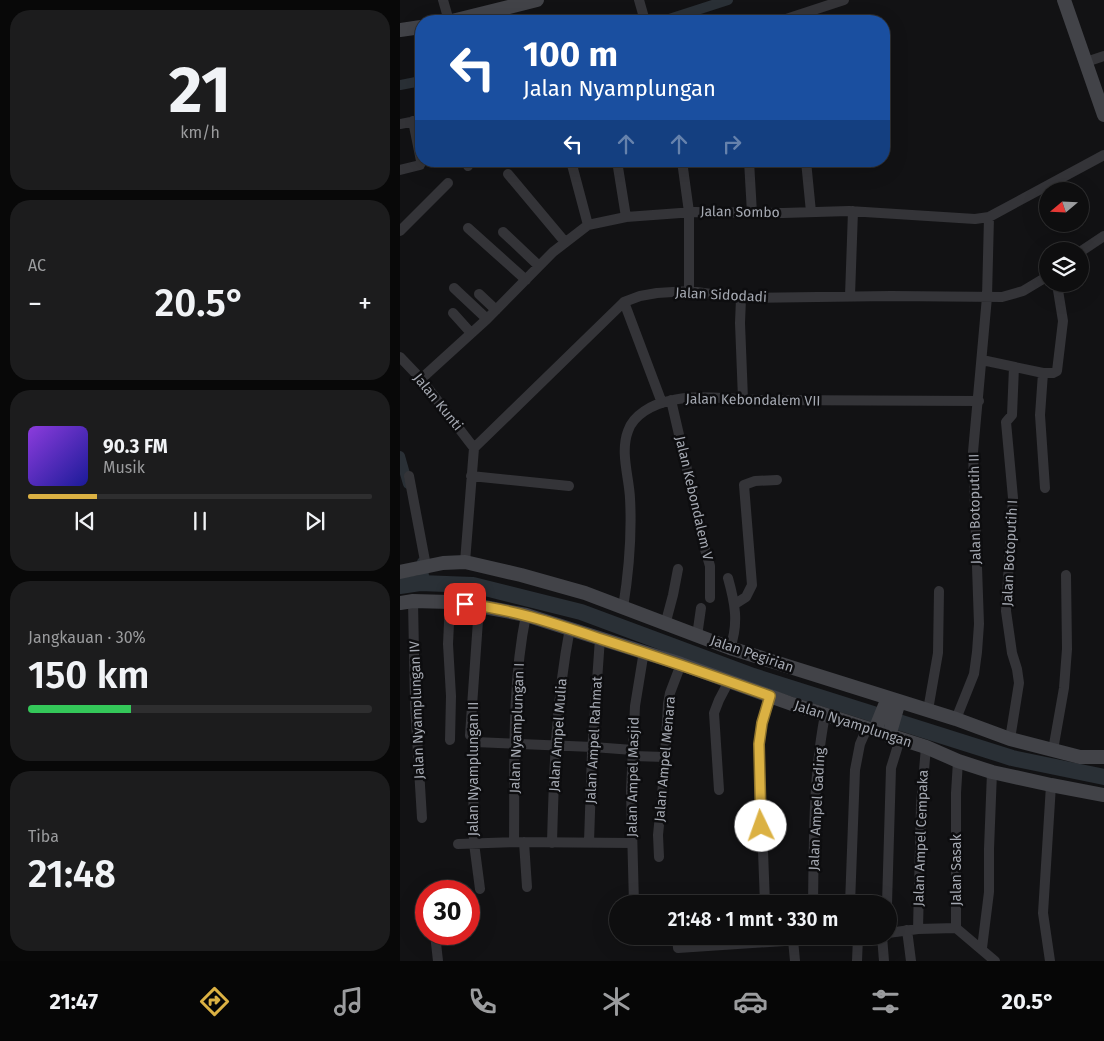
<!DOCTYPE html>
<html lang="id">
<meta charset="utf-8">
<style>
body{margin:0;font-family:"Fira Sans",sans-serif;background:#1c1c1d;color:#f1f3f6;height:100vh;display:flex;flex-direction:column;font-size:19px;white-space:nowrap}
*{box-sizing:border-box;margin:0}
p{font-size:16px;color:#9b9c9e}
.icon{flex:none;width:28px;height:28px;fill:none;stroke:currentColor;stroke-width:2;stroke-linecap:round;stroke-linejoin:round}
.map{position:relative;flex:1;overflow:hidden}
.details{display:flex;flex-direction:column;gap:10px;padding:10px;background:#080808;width:400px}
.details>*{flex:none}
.top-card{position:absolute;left:15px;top:15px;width:475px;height:152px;border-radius:20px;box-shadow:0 5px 20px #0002,0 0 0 1px #2e2e2f;background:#1a4fa0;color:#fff;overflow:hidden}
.needle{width:32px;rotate:251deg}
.tools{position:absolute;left:639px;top:182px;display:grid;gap:10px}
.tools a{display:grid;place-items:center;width:50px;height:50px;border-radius:50%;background:#0e0e0f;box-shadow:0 5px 20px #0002,0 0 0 1px #2e2e2f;font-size:25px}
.speed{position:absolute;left:15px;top:880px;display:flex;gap:10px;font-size:25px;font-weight:700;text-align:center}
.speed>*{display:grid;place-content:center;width:65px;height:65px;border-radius:50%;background:#0e0e0f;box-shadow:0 5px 20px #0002,0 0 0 1px #2e2e2f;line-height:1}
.speed .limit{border:8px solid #d22;background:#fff;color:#111}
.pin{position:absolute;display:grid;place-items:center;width:42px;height:42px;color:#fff;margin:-21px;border-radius:10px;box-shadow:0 2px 8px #0006}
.me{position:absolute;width:55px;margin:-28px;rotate:357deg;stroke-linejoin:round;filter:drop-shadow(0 0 4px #0008)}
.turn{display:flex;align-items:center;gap:18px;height:105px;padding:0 25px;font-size:22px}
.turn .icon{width:65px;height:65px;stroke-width:2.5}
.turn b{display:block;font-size:35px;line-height:42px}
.lanes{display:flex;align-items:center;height:48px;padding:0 25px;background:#0003;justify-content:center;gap:25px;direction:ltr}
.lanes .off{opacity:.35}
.big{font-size:38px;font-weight:600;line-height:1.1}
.details .widget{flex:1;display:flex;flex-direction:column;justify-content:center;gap:8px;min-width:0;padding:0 18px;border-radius:20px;background:#1c1c1d}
.details .dial{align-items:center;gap:0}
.dial b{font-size:65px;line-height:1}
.song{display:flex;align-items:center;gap:15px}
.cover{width:60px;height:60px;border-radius:8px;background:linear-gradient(135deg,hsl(270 70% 55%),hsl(240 70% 35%))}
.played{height:5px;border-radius:2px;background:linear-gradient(90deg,#dbb143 20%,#2e2e2f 20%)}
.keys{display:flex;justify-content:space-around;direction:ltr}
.heat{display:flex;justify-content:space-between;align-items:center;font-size:28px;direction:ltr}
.charge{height:8px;border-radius:4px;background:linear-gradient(90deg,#34c759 30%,#2e2e2f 0)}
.trip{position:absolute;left:209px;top:895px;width:288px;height:50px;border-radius:25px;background:#0e0e0f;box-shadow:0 5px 20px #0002,0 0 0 1px #2e2e2f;font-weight:600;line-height:50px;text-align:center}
.dock{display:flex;height:80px;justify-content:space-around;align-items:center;background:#060606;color:#9b9c9e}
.dock .icon{width:35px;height:35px}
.dock .on{color:#dbb143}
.dock b{font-size:22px;color:#f1f3f6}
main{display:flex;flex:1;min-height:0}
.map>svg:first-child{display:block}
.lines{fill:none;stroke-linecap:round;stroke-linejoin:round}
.canal{stroke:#2a3036;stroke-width:10}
.river{stroke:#2a3036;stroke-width:16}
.street{stroke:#343438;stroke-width:10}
.secondary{stroke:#424348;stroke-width:14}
.route-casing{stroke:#8e732c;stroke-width:12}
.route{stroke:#dbb143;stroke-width:9}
.labels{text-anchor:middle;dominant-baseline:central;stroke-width:5;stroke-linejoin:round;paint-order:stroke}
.street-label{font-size:14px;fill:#a5a9b2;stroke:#0d0d0f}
</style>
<main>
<section class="details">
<div class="widget dial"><b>21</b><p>km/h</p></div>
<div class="widget"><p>AC</p>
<div class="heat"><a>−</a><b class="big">20.5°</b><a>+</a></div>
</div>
<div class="widget">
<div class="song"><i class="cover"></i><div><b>90.3 FM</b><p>Musik</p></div></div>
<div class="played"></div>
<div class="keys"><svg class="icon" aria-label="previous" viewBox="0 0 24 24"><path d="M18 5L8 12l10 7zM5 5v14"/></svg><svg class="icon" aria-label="pause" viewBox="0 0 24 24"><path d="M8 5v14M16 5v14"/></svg><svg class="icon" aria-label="next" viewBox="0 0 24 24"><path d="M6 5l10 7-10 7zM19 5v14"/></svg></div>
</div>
<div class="widget"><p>Jangkauan · 30%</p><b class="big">150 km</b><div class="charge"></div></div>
<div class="widget"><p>Tiba</p><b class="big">21:48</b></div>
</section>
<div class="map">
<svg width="704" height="961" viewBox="0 0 704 961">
<rect width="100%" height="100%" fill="#121214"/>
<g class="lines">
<!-- canal -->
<path class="canal" d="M263 21 328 0
M0 85 21 81
M0 456 8 484
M22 562 25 583"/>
<!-- river -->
<path class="river" d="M0 586 20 583 73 585 181 612 353 676 612 758 704 777"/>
<!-- street -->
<path class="street" d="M43 0 49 21
M239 0 245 21
M380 21 444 0
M686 62 704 56
M13 121 21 161
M0 124 21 120
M67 161 68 166
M171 161 188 225
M217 161 226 217
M282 161 289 212V291
M349 161 352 213
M406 161 411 212
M0 170 20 165 21 161
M108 174 165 242
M68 228 126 280
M0 231 48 183
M103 232 139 266
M680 252 704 236
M54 288 87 319
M79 294 96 310
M450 296 453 211
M341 298 340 323 343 399
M224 302 262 403
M53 313 71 333
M0 357 21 379 74 448
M582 360 643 373H653L657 371 663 321 657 284
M643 373 640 415 645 488
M21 379 87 319 153 252 188 225 226 217 294 212 383 213 449 211 575 219 589 217 704 155
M271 400 292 491 302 539 310 566V598
M9 476 26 566
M71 476 169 486
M65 562 74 448 224 302 240 296 257 293 289 291 341 298 491 296 602 297 623 291 648 276
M328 578C335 603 339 623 330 648
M13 601 15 704 22 818
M335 604 346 597 352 585 344 485 355 481 377 480
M79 606 70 735 75 737 73 771 74 843 80 889
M223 608C229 571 232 535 230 498 229 477 220 452 228 431 233 415 253 404 269 401 299 393 329 400 359 400 432 400 505 401 579 401
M265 625 273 595 278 569
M297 636 301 608
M528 710 538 653 539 591
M556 719 574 674 577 652 579 624 573 452 587 297 589 217
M610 739 619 683 617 669 612 653 606 611 613 498 606 422 612 415 614 367
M50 740 51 696 48 644 50 602
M75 742 193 747 233 750
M653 750 664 688 667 649 666 575
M233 756 265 757
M558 761 556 793V928L595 961
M319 790 314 713 319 700 329 681
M114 842C115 768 111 688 126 615
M124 842 127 887
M189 842 192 753 200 638
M152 843C154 768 156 701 170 628
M58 844 114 842 232 843
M259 857 258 835 264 774 268 704 270 693 281 664
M234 904 231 791 235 706 244 651
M365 904 359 744 362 723 370 696
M413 904C414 840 413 777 425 715
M450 904 455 770 460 744 467 728
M487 904 491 768 500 739
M518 929 521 805 526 747
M507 930 511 961
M488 933 518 929 556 928
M35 934 38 961
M277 936 278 948 461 936
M482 936 484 961
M393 940 395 961
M582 948 589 892V849L592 772
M457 961 458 937
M650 961 643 913 651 785"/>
<!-- secondary -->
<path class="secondary" d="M664 0 704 115
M52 21 137 0
M0 30 21 27
M0 572 43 563 65 562 121 575 185 593 330 648 556 719 610 739 680 757H704
M0 603 13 601 50 602 79 606 126 615 281 664 392 704 526 747 558 761 592 772 651 785 704 795
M475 730 488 698
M489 736 499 701"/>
</g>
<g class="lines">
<!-- route casing -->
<g class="route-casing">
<path id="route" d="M65 604C112 609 156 624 201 639 258 657 314 676 370 696L362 723 359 744 361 826"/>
</g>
<!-- route -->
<use href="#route" class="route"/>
</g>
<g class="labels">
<!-- street labels -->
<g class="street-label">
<text transform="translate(340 212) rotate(1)">Jalan Sombo</text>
<text transform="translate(321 295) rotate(3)">Jalan Sidodadi</text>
<text transform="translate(353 400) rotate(1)">Jalan Kebondalem VII</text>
<text transform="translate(38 402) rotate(51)">Jalan Kunti</text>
<text transform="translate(294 498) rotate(77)">Jalan Kebondalem V</text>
<text transform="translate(575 509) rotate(-91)">Jalan Botoputih II</text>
<text transform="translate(610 553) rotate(-87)">Jalan Botoputih I</text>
<text transform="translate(352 654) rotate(19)">Jalan Pegirian</text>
<text transform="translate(17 710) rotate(-92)">Jalan Nyamplungan IV</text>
<text transform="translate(453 724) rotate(18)">Jalan Nyamplungan</text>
<text transform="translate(117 728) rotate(-88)">Jalan Nyamplungan I</text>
<text transform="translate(158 735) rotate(-86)">Jalan Ampel Mulia</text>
<text transform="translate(194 740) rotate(-87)">Jalan Ampel Rahmat</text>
<text transform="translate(265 759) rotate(-85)">Jalan Ampel Menara</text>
<text transform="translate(73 769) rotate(-90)">Jalan Nyamplungan II</text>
<text transform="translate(233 777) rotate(-89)">Jalan Ampel Masjid</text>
<text transform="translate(417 809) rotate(-87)">Jalan Ampel Gading</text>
<text transform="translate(521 838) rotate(-88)">Jalan Ampel Cempaka</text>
<text transform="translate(556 870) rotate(-90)">Jalan Sasak</text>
</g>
</g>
</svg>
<div class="tools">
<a><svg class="needle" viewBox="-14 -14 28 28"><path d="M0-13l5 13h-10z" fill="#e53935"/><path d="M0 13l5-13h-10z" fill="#9b9c9e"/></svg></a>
<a><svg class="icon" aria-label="layers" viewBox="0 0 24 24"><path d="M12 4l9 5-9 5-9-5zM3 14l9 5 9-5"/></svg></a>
</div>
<div class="speed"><div class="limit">30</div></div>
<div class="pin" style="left:65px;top:604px;background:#d93025"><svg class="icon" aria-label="arrive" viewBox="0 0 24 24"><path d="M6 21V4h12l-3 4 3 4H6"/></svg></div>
<svg class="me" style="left:361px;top:826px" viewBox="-20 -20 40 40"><circle r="19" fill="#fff"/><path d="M0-13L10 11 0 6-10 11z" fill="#dbb143"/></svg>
<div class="trip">21:48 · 1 mnt · 330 m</div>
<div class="top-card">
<div class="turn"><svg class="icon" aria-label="left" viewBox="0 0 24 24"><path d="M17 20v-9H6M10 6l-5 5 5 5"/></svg><div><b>100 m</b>Jalan Nyamplungan</div></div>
<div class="lanes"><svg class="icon" aria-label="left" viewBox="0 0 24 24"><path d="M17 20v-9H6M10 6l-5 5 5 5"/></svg><svg class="icon off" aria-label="ahead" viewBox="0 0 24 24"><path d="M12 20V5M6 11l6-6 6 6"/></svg><svg class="icon off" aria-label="ahead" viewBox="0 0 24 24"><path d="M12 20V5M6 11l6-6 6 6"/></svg><svg class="icon off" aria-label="right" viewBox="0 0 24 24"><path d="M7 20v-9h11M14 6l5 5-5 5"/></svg></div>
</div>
</div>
</main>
<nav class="dock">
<b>21:47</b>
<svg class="icon on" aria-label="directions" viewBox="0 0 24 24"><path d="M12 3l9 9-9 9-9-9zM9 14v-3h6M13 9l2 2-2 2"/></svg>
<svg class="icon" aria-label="music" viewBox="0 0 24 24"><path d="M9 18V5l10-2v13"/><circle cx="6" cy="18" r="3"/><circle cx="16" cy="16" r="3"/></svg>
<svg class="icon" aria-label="phone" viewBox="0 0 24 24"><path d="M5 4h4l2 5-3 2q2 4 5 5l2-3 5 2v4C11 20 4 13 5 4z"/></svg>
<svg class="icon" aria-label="climate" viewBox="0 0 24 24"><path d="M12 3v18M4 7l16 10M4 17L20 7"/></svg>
<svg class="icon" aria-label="car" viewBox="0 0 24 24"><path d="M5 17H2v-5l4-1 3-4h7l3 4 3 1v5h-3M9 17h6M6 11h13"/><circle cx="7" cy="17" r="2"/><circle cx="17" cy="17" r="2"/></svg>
<svg class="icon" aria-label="filters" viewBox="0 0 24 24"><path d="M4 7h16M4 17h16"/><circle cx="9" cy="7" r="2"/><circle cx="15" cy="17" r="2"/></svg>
<b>20.5°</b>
</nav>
